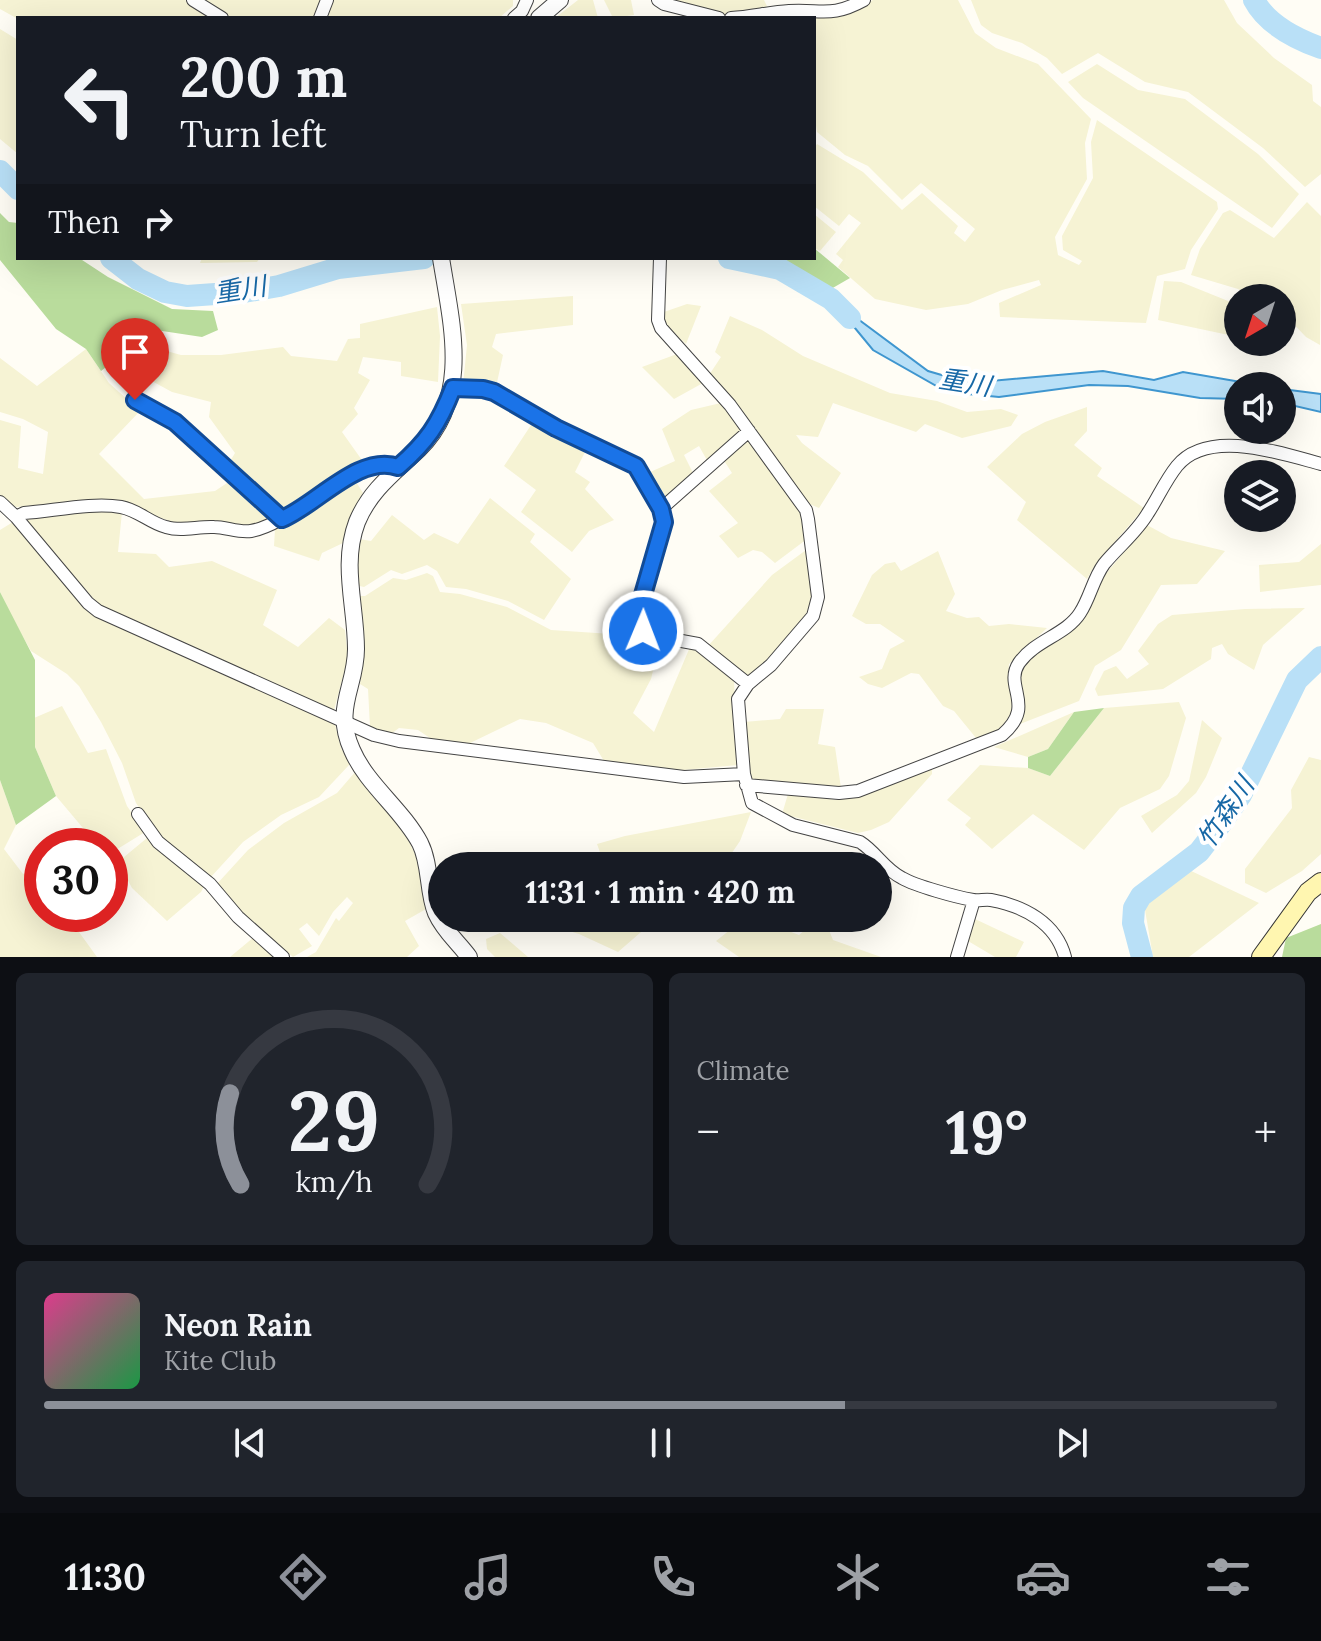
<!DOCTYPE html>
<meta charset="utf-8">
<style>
body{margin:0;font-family:Lora,"Noto Sans JP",serif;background:#20242c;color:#f1f3f6;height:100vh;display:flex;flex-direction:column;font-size:30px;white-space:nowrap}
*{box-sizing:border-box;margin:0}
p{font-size:26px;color:#9ea1a6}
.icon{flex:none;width:44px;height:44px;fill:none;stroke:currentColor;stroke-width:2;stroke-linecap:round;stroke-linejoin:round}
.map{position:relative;height:957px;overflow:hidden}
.drawer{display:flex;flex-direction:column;gap:16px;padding:16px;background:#0d0f14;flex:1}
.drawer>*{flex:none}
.banner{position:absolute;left:16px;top:16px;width:800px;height:244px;border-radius:0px;box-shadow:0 8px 32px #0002;background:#171b24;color:#f1f3f6;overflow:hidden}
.needle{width:52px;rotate:219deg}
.buttons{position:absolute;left:1224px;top:284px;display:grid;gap:16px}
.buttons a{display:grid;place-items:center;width:72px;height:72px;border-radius:50%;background:#171b24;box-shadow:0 8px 32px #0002;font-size:40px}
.speed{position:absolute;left:24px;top:828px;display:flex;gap:16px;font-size:40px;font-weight:700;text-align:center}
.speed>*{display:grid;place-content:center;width:104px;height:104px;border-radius:50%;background:#171b24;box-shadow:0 8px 32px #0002;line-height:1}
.speed .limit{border:12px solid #d22;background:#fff;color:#111}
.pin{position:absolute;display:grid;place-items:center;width:68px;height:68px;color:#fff;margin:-82px -34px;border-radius:50% 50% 50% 0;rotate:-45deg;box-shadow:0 0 8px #0007}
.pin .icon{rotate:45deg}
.me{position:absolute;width:88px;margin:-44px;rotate:1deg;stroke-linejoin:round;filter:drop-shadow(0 0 6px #0008)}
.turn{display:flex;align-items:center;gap:28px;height:168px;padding:0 32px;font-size:36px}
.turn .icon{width:104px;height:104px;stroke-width:2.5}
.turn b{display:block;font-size:56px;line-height:68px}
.then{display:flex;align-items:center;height:76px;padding:0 32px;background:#0003;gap:16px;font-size:30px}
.big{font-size:60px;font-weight:800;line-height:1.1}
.drawer .card{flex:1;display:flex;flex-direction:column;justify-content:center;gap:12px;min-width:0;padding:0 28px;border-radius:12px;background:#20242c}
.drawer .dial{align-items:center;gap:0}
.dial svg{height:208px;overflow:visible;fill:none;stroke:#363941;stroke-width:7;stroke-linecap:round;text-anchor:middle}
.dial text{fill:#f1f3f6;stroke:none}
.song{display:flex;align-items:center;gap:24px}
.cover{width:96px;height:96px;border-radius:12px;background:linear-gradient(135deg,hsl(330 70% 55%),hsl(140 70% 35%))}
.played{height:8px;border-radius:4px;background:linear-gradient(90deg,#8c9099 65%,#363941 65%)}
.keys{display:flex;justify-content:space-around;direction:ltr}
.heat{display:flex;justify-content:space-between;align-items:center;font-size:44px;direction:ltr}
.drawer .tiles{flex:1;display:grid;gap:16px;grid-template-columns:1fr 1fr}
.card:last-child{grid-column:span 2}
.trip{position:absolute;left:428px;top:852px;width:464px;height:80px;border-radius:40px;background:#171b24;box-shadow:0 8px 32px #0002;font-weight:800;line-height:80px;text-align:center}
.tab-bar{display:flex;height:128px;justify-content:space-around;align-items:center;background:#090b0e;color:#9ea1a6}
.tab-bar .icon{width:56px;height:56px}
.tab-bar .active{color:#8c9099}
.tab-bar b{font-size:36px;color:#f1f3f6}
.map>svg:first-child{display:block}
.farmland{fill:#f6f3d4}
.forest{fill:#b9dc9c}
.water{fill:#b9e0f7;stroke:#3f96cf;stroke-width:2}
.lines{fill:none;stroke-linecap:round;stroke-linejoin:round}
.river{stroke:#b9e0f7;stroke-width:22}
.minor-casing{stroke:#444;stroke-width:14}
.tertiary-casing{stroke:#444;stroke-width:18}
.secondary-casing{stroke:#333;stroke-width:20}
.minor{stroke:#fff;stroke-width:12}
.tertiary{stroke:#fff;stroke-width:16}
.secondary{stroke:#fff6b0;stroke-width:18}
.route-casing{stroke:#114b97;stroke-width:20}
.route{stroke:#1a73e8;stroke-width:14}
.labels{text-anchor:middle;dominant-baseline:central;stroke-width:8;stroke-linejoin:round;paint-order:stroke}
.water-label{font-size:26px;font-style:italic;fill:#1768a6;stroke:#fff}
</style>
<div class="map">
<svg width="1321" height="957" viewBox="0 0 1321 957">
<rect width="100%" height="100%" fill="#fffdf5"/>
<!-- farmland -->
<path class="farmland" d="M0 0H185L214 18 18 19 0 9Z
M201 0H322L315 18H230Z
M332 0H513V6L499 18H325Z
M578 0H593L598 18H555Z
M604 0H631L634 15 613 18Z
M667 0H764L767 6 760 12 726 15Z
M873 0H958L975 33 996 48 1038 64 1091 119 1085 143 1087 179 1055 237 1058 255 1079 265 1082 261 1063 250 1062 236 1093 178 1091 142 1097 120 1217 202 1218 209 1191 250 1185 269 1157 276 1146 323 1000 317 999 303 1041 285 1039 280 1002 290 968 304 926 310 875 299 838 267 843 260 836 254 861 223 849 214 839 226 814 206V148L817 144 863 172 902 210 922 193 958 226 954 233 965 242 975 229 921 183 902 200 868 166 845 155 817 132 814 113V18L780 17 789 14 832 18 848 14Z
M971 0H1224L1237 23 1274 58 1312 85 1313 101 1321 107V174L1305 187 1263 148 1188 92 1145 82 1098 53 1062 74 1047 58 1022 43 992 33 981 25Z
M0 29 18 40V154L0 139Z
M1097 64 1138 90 1185 99 1258 154 1299 194 1272 228 1083 98 1068 82Z
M1307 202 1321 216 1320 345 1306 337 1282 312V298H1255L1238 289 1191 275 1200 249 1223 213 1230 210 1274 238Z
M814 214 836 232 820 251 814 248Z
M202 258H260L257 262 200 263Z
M1164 281 1181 282 1238 305V337L1158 320Z
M573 296V325L496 334 492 347 503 355 496 387 463 385 467 345 461 304Z
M687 304 701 306 686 344 666 326 664 312Z
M437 307 440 336 438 382 401 376V362L363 357 358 373 370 380 354 408 358 414 342 432 364 463 326 484 289 513 279 510 229 463 235 453 209 417 211 402 172 392 139 374 152 347 181 355H221L283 347 291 356 337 361 348 339 360 338V324Z
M730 316 762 330 803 356 890 393 937 401 967 412 1001 409 1018 415 1011 426 962 438 925 424 916 432 833 403 818 437 796 435 802 443 841 473 819 508 807 503 741 409 709 375 721 357 715 352Z
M86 349 109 383 140 411 99 454 144 499 215 491 230 481 267 513V520L250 526 227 523 180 525 119 502 16 507 0 496V420L21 426 18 468 43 474 48 432 23 419 0 412V358L37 386Z
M677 354 703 383 674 399 642 367Z
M721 403 743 430 708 462 699 446 684 455 693 473 663 499 648 473 675 461 662 429 691 410Z
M1087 407V431L1074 445 1102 468 1097 476 1144 508 1095 565 1087 579 1017 520 1026 502 987 467 1022 434 1045 422Z
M535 419 586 450 575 472 590 482 585 489 614 520 589 531 572 552 521 512 536 490 504 466Z
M749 437 800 510 807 539 775 563 762 552 753 550 738 558 719 536 738 523 709 491 732 473 723 459Z
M355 480 363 493 354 509 343 543 322 553 319 561 274 546 275 529 298 519 336 490Z
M490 498 535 534 530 542 571 579 544 620 508 601 466 589 446 587 437 571 427 565 402 574 391 570 364 587 355 585 359 539 371 541 392 515 424 540 434 533 458 544Z
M93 511 122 512 118 552 156 554 169 567 212 561 277 590 263 625 298 647 329 618 345 630 348 658 334 710 101 607 27 523 29 518Z
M13 522 97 617 335 724 341 748 350 764 319 797 281 815 243 842 210 878 162 840 136 803 122 763 101 722 79 686 67 674 31 651 15 623 0 592V530Z
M1147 525 1171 538 1225 551 1197 584 1161 585 1121 650 1095 666 1079 701 1020 724 1024 712 1020 683 1022 670 1028 659 1057 637 1072 631 1085 618 1103 577Z
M1321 544V585L1260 592 1259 565 1299 562Z
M806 550 813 596 808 609 801 625 749 677 708 646 772 575Z
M938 551 955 594 946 611 967 618 979 617 989 626 1009 624 1047 628 1009 664 1008 682 1013 700 1012 711 1006 721 998 731 976 738 954 711 943 706 919 674 911 673 882 688 868 684 859 677 882 669 890 649 905 641 880 624H866L852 616 872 575 885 564 895 562 901 571Z
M427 573 433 576 440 592 460 594 507 607 551 630 642 636 660 642 651 679 633 713 654 732 690 647 700 651 734 680 738 765 683 770 604 761 593 743 546 723 520 719 466 745 433 740 418 730 399 728 391 734 370 727 368 689 360 684 364 648 360 596H365L393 578 406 580Z
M1305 608 1263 645 1254 670 1228 654 1222 644 1212 648 1211 659 1163 689 1098 696 1095 689 1104 671 1116 666 1127 679 1149 664 1138 651 1158 624 1172 615 1245 609Z
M1179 702 1186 718 1169 776 1160 789 1120 808 1084 850 1033 814 992 849 965 825 971 818 947 800 980 765 1028 768 1050 776 1104 708Z
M62 706 88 753 106 749 127 806 145 832 111 853 110 846H106L96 833 88 834 56 796 35 747 34 718Z
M786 709H824L818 744 835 747 841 788 750 781 744 722 780 719Z
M1074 712 1048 749 1028 757 994 747Z
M1202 720 1222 738 1206 777 1196 793 1152 833 1141 816 1177 795 1189 781Z
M1309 757 1321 760V854L1302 871 1266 893 1245 883V869L1292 808 1291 790Z
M932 768V774L889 822 871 830 858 833 782 814 788 794 837 800 861 796Z
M356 771 406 835 420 865 426 909 405 921 419 946 407 957H307L316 952 336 918 339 921 353 903 347 897 333 912 319 936 307 923 299 929 312 946 293 957 242 915 216 885 248 850 284 823 337 793Z
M0 780 16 825 4 849 23 874 42 865V914H66L97 957H0Z
M751 812 740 841 723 866H605L597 844 625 836Z
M147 838 204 886 201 892 167 921 132 888 118 862Z
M1187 869 1259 903 1189 957H1153L1144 904 1169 879Z
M538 918 632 919 648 926 618 952 579 934 539 922Z
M745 918H768V923L799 935 812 924 829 930 833 940 881 957H739L716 941Z
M975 919 1024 942 1016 957H995L968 941Z
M500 933 528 957H495L487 949 486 939Z
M254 937 276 957H230Z"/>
<!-- forest -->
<path class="forest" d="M0 213 9 222 18 223V258H79L108 277 172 309 213 311 218 330 202 337 149 329 133 346 101 371 86 349 56 329 0 260Z
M814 248 850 278 831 289 782 258H814Z
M0 592 35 660V747L56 796 16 825 0 780Z
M1104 708 1050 776 1028 768V757L1048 749 1074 712Z
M1321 924V957H1282L1286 938Z"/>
<!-- water -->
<path class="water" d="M831 299 928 371 969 383 1103 371 1154 380 1183 372 1264 386H1238V399L1200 398 1128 386 1089 385 999 397 947 392 873 350Z
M1282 389 1321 394V412L1282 403Z"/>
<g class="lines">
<!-- river -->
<path class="river" d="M1254 0C1267 25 1296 39 1321 48
M0 171 18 189
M111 258 138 279 165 292 187 296 244 292 279 286 338 268 424 258
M729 258 780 269 831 299 850 318
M1142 957 1133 923 1134 908 1141 896 1199 852 1220 825 1241 795 1297 680 1321 657"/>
<!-- minor casing -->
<g class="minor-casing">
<path id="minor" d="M193 0 222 18
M658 0 664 4 719 18
M320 18 327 0
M514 18 522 11 527 0
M731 18C751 17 770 12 789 11 822 9 831 18 864 0
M660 258 658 320 661 328 730 405 806 510 808 519 818 597 813 616 771 665 748 684 738 699 744 774 752 803 793 825 860 842C876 852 884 869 902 878 916 886 956 897 973 900 979 901 985 899 991 900 1024 906 1056 923 1065 957
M453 388 483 389 494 392 556 428 636 466 661 509 664 522 640 605C639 616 640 628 649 635L698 644 748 684
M135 400 175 422 282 519
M0 502 16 517 88 603 98 611 374 735 399 741 684 777 744 774
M661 509 749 431
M16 517 24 513C53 511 93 502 121 507 138 510 150 523 166 527 182 532 198 526 214 527 226 527 239 533 251 531 296 523 356 452 398 467
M746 785 839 793 858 791 1002 735C1037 705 1003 687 1019 663 1035 640 1066 635 1080 613 1090 598 1093 579 1104 564 1118 547 1137 532 1148 513 1158 498 1165 481 1177 466 1208 428 1280 453 1321 464
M138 814 158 842 210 884 238 917 283 957
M957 957 974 900"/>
</g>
<!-- tertiary casing -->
<g class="tertiary-casing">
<path id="tertiary" d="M539 18 560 0
M441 258C451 322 472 397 419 449 395 472 370 490 357 522 341 564 356 606 356 649 356 687 333 708 352 750 367 785 402 809 420 843 431 865 427 891 436 913 444 931 458 942 469 957"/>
</g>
<!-- secondary casing -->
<g class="secondary-casing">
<path id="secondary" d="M1261 957 1308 892 1321 882"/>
</g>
<!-- minor -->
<use href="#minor" class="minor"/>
<!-- tertiary -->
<use href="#tertiary" class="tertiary"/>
<!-- secondary -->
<use href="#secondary" class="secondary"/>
</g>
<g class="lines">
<!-- route casing -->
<g class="route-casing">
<path id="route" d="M135 400 175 422 282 519C316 505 360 453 398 467 427 442 439 424 453 388L483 389 494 392 556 428 636 466 661 509 664 522 640 605 639 615 643 631"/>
</g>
<!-- route -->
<use href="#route" class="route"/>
</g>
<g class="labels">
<!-- water labels -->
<g class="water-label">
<text transform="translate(240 289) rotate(-9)">重川</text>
<text transform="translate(965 382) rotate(9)">重川</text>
<text transform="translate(1225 812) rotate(-56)">竹森川</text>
</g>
</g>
</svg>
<div class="buttons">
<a><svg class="needle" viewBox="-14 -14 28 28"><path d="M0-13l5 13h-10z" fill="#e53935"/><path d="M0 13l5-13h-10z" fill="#9ea1a6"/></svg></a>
<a><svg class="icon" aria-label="sound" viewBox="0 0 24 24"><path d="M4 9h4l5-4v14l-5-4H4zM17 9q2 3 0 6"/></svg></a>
<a><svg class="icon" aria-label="layers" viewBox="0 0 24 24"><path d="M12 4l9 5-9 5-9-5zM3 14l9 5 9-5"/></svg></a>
</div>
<div class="speed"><div class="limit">30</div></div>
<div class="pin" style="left:135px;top:400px;background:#d93025"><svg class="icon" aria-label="arrive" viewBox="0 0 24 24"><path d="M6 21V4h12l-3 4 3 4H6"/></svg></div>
<svg class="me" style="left:643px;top:631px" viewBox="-20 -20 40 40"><circle r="17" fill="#1a73e8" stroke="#fff" stroke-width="3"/><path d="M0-11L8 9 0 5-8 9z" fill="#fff"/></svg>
<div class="trip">11:31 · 1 min · 420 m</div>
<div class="banner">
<div class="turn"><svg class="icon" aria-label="left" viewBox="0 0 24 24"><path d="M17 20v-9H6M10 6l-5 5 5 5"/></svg><div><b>200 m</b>Turn left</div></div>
<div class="then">Then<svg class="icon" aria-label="right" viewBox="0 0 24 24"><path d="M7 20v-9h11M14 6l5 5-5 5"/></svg></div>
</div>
</div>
<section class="drawer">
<div class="tiles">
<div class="card dial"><svg viewBox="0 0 100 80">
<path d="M14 69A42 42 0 1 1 86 69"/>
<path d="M14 69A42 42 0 0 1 10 34" stroke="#8c9099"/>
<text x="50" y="56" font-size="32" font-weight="700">29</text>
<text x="50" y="72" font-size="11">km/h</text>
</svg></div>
<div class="card"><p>Climate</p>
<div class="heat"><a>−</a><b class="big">19°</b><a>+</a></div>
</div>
<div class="card">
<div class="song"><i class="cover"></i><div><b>Neon Rain</b><p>Kite Club</p></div></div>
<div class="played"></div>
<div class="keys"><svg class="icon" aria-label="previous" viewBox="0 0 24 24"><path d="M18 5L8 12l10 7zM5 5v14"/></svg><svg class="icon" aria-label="pause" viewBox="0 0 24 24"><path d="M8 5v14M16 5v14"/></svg><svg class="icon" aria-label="next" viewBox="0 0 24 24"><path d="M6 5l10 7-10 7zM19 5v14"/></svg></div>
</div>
</div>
</section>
<nav class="tab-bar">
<b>11:30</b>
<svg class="icon active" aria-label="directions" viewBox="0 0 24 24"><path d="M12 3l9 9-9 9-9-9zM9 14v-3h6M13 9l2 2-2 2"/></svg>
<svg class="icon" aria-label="music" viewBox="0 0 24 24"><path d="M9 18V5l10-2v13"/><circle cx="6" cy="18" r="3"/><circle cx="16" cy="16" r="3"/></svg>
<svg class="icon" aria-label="phone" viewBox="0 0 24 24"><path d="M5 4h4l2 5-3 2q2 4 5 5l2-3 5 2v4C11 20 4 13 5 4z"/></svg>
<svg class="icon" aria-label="climate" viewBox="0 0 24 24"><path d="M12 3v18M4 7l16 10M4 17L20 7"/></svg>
<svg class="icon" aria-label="car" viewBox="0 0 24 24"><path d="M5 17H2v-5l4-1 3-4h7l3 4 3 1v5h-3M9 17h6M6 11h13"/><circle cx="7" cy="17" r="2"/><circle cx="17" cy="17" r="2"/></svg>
<svg class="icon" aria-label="filters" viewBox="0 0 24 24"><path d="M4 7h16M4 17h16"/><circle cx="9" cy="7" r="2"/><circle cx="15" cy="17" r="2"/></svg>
</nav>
